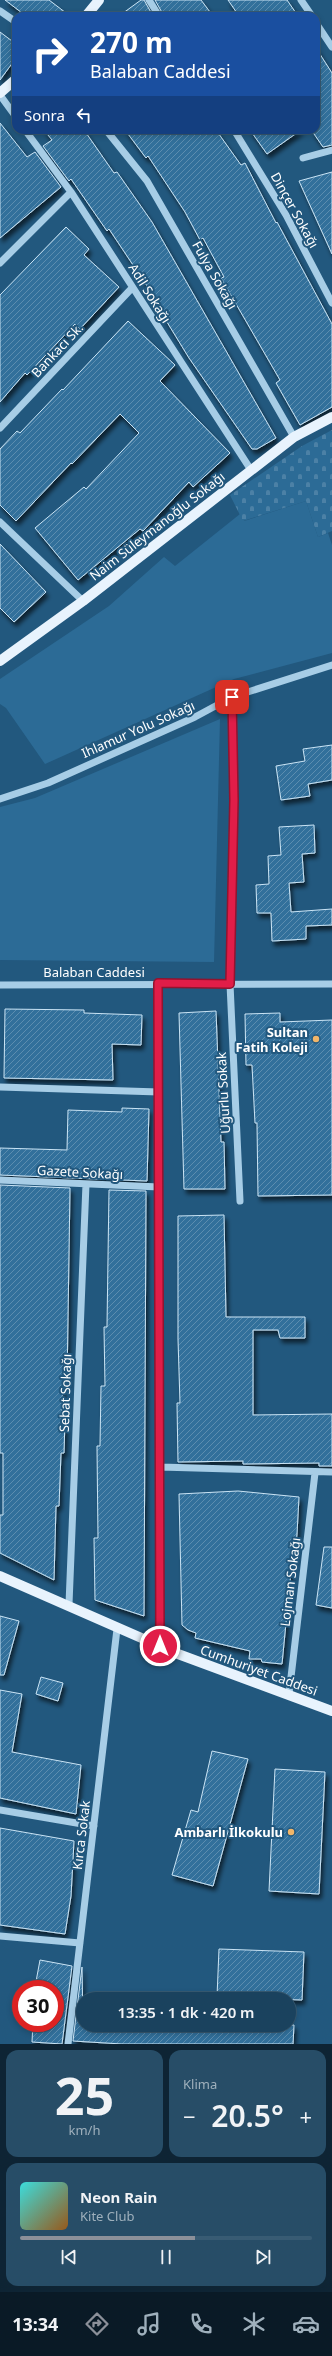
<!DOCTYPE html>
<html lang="tr">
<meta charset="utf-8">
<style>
body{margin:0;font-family:"Noto Sans",sans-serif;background:#274d67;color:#f1f3f6;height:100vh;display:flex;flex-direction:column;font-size:15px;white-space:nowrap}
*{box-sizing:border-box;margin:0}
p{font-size:13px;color:#9fb0bc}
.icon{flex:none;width:22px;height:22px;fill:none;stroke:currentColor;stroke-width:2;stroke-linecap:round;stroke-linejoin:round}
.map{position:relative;height:2044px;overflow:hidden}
.drawer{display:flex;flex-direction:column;gap:6px;padding:6px;background:#0e2434;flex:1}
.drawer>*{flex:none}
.hud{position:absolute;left:12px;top:12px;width:308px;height:122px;border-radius:12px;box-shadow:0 2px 6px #0003,0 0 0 1px #385b73;background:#1a4fa0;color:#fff;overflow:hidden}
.speed{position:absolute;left:12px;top:1980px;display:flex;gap:8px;font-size:20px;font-weight:700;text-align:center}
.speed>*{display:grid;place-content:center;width:52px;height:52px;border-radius:50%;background:#1a425e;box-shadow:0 2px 6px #0003,0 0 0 1px #385b73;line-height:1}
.speed .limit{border:6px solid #d22;background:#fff;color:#111}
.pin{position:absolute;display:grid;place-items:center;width:34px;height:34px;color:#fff;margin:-17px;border-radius:8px;box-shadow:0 2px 6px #0006}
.me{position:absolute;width:44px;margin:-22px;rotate:0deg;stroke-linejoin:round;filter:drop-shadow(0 0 3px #0008)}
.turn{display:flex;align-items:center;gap:14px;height:84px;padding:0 12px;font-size:18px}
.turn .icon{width:52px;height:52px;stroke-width:2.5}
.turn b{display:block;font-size:28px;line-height:34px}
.then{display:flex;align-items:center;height:38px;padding:0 12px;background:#0003;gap:8px;font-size:15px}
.big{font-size:30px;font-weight:600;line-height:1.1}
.drawer .widget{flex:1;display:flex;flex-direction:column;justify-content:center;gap:6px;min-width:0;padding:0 14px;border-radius:12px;background:#274d67}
.drawer .dial{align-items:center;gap:0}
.dial b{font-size:52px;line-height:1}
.song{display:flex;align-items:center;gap:12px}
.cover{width:48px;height:48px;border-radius:6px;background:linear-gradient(135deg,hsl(180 70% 55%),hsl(30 70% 35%))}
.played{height:4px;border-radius:2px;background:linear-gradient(90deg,#8c9099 60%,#385b73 60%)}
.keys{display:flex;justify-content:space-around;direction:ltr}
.heat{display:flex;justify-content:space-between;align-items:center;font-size:22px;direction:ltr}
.drawer .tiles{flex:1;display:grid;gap:6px;grid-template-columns:1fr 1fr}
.widget:last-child{grid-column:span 2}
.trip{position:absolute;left:76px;top:1992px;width:220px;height:40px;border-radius:20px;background:#1a425e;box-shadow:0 2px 6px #0003,0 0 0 1px #385b73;font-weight:600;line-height:40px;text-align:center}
.menu{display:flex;height:64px;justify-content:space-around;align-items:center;background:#0a1a26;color:#9fb0bc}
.menu .icon{width:28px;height:28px}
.menu .active{color:#8c9099}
.menu b{font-size:18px;color:#f1f3f6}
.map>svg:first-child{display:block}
.grass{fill:#2c6b96}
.cemetery{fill:url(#cemetery-stones)}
.building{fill:url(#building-hatch);stroke:#cae4f5;filter:url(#shadow)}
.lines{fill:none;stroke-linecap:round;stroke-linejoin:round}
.minor{stroke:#a7cde6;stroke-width:7}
.major{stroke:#e8f3fd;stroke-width:10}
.route-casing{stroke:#92132f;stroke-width:10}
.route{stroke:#e11d48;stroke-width:7}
.poi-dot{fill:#f2b669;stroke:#22587e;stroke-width:1.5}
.labels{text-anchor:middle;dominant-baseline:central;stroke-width:4;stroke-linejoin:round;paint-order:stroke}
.street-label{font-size:13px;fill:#fff;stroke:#22587e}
.poi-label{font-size:13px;font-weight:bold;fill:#fff;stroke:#22587e;text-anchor:end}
</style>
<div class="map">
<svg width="332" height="2044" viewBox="0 0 332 2044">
<defs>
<pattern id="cemetery-stones" width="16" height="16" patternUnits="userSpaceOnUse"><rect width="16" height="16" fill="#2c6b96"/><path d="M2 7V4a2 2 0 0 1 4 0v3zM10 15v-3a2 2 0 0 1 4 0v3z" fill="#4c81a6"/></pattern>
<pattern id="building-hatch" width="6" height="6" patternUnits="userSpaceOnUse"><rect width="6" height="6" fill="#32709b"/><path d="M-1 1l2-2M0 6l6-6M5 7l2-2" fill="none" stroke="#5b8daf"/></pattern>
<filter id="shadow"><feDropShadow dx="2.5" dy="4.5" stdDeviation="2" flood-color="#0009"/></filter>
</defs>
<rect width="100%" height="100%" fill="#22587e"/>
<!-- grass -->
<path class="grass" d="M306 501 318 537 328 533 332 545V653L234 679 45 764 6 708 0 704V679L109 606 164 557 175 566 240 514 244 521Z
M220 719 214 962 0 960V807L35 798Z"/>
<!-- cemetery -->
<path class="cemetery" d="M332 430V531L318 537 306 501 243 521 230 495 302 446Z"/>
<!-- building -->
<path class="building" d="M5 0H49L70 16H26Z
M141 0H144L153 16H119Z
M155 0H201L213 16H164Z
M228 0H287L298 16H239Z
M0 32 16 44V58L0 80Z
M316 48 332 73V145L323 147 312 131 316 130Z
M0 123 27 157 35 152 61 187 0 238Z
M44 130H84L114 173 117 172 152 222 276 438 257 449H252L189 358 159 309 161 307 109 229 107 231 71 179 69 181 43 146 52 140Z
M125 130H216L241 165 245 163 276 223 277 222 332 324V407L300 425 276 383 280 380 221 278 224 277 203 238 200 240 185 212 148 156 146 158Z
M250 130H301L267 154Z
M332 172V254L299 181Z
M66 227 89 249 84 255 119 287 80 329 75 324 27 375 25 373 0 402V295Z
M128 321 175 365 160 381 230 453 193 487 189 482 143 531 140 529 78 580 35 528 84 487 86 489 139 433 120 414 72 464 71 463 16 521 0 505V449L17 431 20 433 62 389 63 390Z
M0 544 46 592 14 622 0 608Z
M332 745V780L308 784 310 796 281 800 276 766 305 761 303 749Z
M314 825 315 853 302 854 304 882 289 883 291 912 332 909V925L306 926V939L272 941 271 913H257L256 885 269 884 268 856 281 855 279 827Z
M5 1009 84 1010V1013L142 1015 141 1045 112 1044 113 1080 4 1078Z
M216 1011 221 1142H224L225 1189H184L179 1013Z
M280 1013V1022L332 1020V1195L258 1196 257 1123H255L252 1065H246L245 1014Z
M122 1108 149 1109 147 1181 0 1175V1148L67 1150 68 1110 122 1112Z
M0 1185 70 1188 67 1383H63L61 1419H65L64 1453H61L59 1506H56L54 1580 0 1553V1515H3V1453H0Z
M109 1190 146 1191 144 1616 95 1600 94 1538H98L97 1446H100L101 1386H105L104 1327H107Z
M224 1215 226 1317H305V1338H280L278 1330H253V1415L332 1414V1466H319V1463L243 1464V1461L178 1462 177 1403H180L178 1339V1216Z
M238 1491 299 1497 297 1534 294 1561H292L282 1664 262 1662 261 1659H249L250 1651 195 1638 196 1633 188 1630 182 1625 179 1494Z
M324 1547H332V1608L316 1605Z
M0 1616 19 1621 4 1675H0Z
M41 1677 63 1683 58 1701 36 1694Z
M0 1690 22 1694 12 1752 81 1765 76 1814 0 1798Z
M212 1751 248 1759 213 1886 172 1875 191 1810 198 1812Z
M275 1769 325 1772 319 1894 269 1891Z
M0 1828 74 1841 71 1896 65 1934 0 1925Z
M219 1949 304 1952 302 2000 217 1997Z
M40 1960 72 1966 62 2044 32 2042 33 2023H55V1989L35 1987Z
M82 1967 83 2025H294L293 2044H122L73 2041Z"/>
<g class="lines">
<!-- minor -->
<path class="minor" d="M149 0 159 16
M301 0 312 16
M0 11 16 22
M316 23 332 47
M0 95 16 117
M25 130 71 192 251 470
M106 130 147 181 294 437
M234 130 286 215 332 303
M303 158 332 150
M0 263 71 192
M0 428 132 288
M0 522 83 601
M232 697 234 801 230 984 240 1201
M0 799 48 783 195 717 232 697 332 665
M158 983 160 1646
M0 985 332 984
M0 1087 159 1092
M0 1180 159 1187
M160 1467 332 1472
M69 1604 86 1184
M289 1694 315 1473
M0 1810 94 1826
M0 1936 80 1943
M68 2044 117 1629"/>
<!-- major -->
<path class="major" d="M86 16 99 0
M0 93 16 79
M0 661 83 601 294 437 332 417
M0 1576 178 1654 332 1711"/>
</g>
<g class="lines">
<!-- route casing -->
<g class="route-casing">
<path id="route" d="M160 1646 158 983 230 984 234 800 232 697"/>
</g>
<!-- route -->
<use href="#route" class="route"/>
</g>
<!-- markers -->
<g class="poi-dot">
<circle cx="316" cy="1039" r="4"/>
<circle cx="291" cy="1832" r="4"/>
</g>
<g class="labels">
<!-- street labels -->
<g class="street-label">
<text transform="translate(295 210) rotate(61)">Dinçer Sokağı</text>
<text transform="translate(215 275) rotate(60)">Fulya Sokağı</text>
<text transform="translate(150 293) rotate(58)">Adil Sokağı</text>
<text transform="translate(57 350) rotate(-47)">Bankacı Sk.</text>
<text transform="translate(157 526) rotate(-38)">Naim Süleymanoğlu Sokağı</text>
<text transform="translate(138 729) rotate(-24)">Ihlamur Yolu Sokağı</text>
<text x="94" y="972">Balaban Caddesi</text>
<text transform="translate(223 1093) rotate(-93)">Uğurlu Sokak</text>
<text transform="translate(80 1172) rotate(3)">Gazete Sokağı</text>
<text transform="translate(65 1393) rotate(-88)">Sebat Sokağı</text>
<text transform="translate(290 1582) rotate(-83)">Lojman Sokağı</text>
<text transform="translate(259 1670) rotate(20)">Cumhuriyet Caddesi</text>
<text transform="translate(81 1835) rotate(-83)">Kırca Sokak</text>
</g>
<!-- poi labels -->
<g class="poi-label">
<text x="308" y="1032">Sultan<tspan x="308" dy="15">Fatih Koleji</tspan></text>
<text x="283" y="1832">Ambarlı İlkokulu</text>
</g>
</g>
</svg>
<div class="speed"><div class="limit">30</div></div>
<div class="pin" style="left:232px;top:697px;background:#d93025"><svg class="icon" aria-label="arrive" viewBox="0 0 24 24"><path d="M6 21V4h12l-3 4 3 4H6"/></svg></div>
<svg class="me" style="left:160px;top:1646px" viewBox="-20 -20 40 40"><circle r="17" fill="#e11d48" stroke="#fff" stroke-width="3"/><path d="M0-11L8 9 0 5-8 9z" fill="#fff"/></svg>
<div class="trip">13:35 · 1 dk · 420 m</div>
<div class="hud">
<div class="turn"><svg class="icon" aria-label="right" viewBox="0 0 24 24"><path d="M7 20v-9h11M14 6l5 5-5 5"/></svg><div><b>270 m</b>Balaban Caddesi</div></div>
<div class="then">Sonra<svg class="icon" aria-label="left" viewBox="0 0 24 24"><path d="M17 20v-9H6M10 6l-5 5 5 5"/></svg></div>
</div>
</div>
<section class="drawer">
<div class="tiles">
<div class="widget dial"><b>25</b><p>km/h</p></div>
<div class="widget"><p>Klima</p>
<div class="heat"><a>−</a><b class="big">20.5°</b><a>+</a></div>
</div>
<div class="widget">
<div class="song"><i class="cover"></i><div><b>Neon Rain</b><p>Kite Club</p></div></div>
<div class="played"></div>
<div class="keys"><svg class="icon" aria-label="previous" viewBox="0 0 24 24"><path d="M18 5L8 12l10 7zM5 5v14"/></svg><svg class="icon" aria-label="pause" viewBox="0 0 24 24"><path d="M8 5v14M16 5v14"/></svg><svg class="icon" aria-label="next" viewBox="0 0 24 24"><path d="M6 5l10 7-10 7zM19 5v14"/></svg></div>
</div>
</div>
</section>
<nav class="menu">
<b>13:34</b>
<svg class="icon active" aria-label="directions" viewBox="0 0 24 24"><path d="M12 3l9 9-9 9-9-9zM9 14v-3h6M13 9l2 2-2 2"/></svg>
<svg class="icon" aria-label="music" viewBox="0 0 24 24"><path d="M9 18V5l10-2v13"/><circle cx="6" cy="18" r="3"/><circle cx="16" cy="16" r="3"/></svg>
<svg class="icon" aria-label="phone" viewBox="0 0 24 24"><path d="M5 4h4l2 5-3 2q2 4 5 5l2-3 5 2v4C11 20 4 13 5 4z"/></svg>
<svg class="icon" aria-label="climate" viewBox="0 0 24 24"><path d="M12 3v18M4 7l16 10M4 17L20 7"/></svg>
<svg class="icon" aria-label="car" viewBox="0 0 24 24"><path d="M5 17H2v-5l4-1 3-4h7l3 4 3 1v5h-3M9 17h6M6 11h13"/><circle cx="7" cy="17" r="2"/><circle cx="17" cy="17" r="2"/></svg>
</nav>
